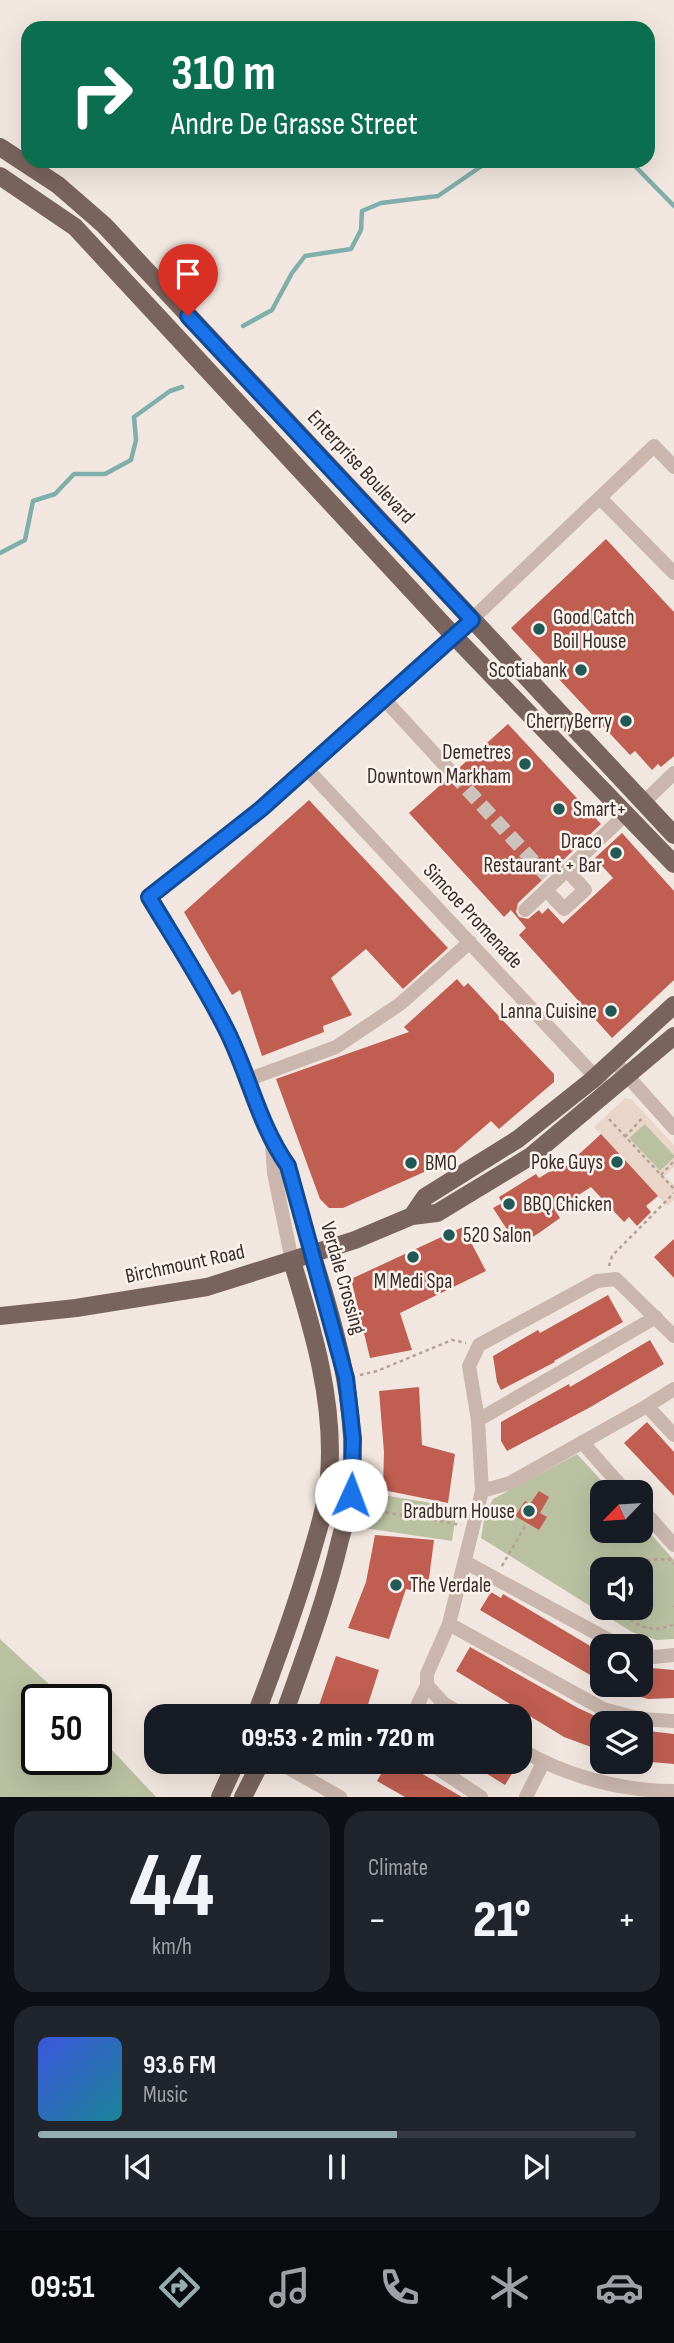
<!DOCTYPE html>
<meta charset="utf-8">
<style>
body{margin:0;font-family:"Sofia Sans Condensed",sans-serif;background:#20242c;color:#f1f3f6;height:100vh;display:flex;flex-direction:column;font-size:26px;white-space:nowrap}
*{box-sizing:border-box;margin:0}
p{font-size:23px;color:#9ea1a6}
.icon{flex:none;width:38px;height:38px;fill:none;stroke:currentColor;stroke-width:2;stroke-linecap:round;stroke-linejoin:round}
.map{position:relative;height:1797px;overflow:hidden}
.sheet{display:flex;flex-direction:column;gap:14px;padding:14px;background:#0d0f14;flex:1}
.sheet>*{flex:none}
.top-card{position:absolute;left:21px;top:21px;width:634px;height:147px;border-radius:21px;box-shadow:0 7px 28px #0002;background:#0b6e4f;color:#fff;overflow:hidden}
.needle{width:46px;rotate:245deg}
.buttons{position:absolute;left:590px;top:1480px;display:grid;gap:14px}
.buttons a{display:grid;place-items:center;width:63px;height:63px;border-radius:14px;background:#171b24;box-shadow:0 7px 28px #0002;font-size:35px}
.speed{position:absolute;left:21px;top:1684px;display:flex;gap:14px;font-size:35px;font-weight:700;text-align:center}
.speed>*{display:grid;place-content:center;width:91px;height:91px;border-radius:50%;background:#171b24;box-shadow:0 7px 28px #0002;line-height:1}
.speed .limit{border:4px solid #111;border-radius:10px;background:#fff;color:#111}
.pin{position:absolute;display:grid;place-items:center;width:60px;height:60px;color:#fff;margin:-72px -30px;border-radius:50% 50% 50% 0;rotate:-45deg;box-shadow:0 0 7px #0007}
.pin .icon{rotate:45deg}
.me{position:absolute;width:77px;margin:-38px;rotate:2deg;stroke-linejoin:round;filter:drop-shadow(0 0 5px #0008)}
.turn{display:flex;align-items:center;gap:24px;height:147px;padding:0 35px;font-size:32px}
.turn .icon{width:91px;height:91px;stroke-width:2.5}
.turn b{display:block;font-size:49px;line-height:60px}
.big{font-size:52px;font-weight:800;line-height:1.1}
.sheet .widget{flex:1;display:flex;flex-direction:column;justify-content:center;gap:10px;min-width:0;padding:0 24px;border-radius:21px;background:#20242c}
.sheet .dial{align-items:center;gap:0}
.dial b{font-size:91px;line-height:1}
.song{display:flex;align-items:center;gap:21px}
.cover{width:84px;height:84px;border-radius:10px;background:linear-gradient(135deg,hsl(230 70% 55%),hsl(190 70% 35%))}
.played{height:7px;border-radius:4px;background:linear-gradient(90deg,#94adae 60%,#363941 60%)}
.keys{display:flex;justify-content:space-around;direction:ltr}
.heat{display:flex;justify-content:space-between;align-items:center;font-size:38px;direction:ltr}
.sheet .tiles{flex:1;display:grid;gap:14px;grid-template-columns:1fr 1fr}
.widget:last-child{grid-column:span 2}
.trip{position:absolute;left:144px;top:1704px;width:388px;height:70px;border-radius:21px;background:#171b24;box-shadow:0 7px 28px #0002;font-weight:800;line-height:70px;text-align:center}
.dock{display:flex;height:112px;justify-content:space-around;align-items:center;background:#090b0e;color:#9ea1a6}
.dock .icon{width:49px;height:49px}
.dock .on{color:#94adae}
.dock b{font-size:32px;color:#f1f3f6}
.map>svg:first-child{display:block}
.green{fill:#bac1a1;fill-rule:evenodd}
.plaza{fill:#e9d6c8}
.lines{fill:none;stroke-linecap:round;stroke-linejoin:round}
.stream{stroke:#80aeaa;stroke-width:4.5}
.building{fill:#bf5e51}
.minor-tunnel{stroke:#cdc2bc;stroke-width:14;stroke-dasharray:14 7;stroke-linecap:butt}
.path{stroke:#b6a097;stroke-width:2.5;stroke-dasharray:3.5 3.5;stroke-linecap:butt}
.minor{stroke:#cab6ac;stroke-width:14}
.major{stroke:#79635d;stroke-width:18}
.route-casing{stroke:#114b97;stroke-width:18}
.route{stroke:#1a73e8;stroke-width:12}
.poi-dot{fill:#225855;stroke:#faf2ed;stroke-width:2.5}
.labels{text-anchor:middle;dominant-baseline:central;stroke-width:5;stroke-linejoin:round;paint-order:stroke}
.street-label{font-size:21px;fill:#382d2b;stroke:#faf2ed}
.poi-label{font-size:21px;fill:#382d2b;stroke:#faf2ed;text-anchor:end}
</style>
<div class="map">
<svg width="674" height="1797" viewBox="0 0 674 1797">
<rect width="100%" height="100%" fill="#f2e7e0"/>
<!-- green -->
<path class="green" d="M644 1123 674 1155V1158L660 1171 629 1138Z
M577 1454 613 1493H602V1531H640L641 1523 674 1560V1639L657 1640 632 1632 481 1538 485 1514 493 1499ZM602 1570H640V1608H602Z
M370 1493 457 1507 452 1541 364 1528Z
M0 1639 65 1699H37V1759H96V1733L156 1797H0Z"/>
<!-- plaza -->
<path class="plaza" d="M625 1098 631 1099 674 1145V1155L645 1124 629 1138 660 1171 674 1158V1167L665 1176 674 1185V1200L667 1206 594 1127Z"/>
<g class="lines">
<!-- stream -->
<path class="stream" d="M630 161 674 206
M243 326 272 310 292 273 305 256 351 249 361 230 362 211 381 203 438 196 489 161
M0 553 25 540 33 501 55 494 74 474H105L131 460 136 440 134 417 170 391 182 387"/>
</g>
<!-- building -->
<path class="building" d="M606 539 674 612V756L661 767 658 764 652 770 635 751 630 755 511 628Z
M508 724 601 824 518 903 516 912 519 917 528 919 539 910 542 914 548 908 563 924 613 878 595 858 622 833 674 891V980L612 1038 519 935 526 928 511 910 504 917 409 813 446 780 451 783 459 781 462 776 460 767Z
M309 800 448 948 403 989 366 949 331 978 352 1015 323 1026 324 1032 262 1056 240 990 232 995 184 912Z
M457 979 464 987 468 983 510 1028 554 1074V1082L499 1129 491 1121 440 1165 343 1208H329L320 1199 276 1079 409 1032 404 1027Z
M601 1134 658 1196 646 1206 651 1212 637 1226 629 1217 624 1222 591 1187 555 1210 560 1218 539 1233 526 1241 520 1232 512 1237 493 1208 502 1203 499 1197 536 1174 539 1178 562 1164 565 1167Z
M463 1227 486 1271 400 1313 412 1350 370 1358 351 1279Z
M674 1239V1278L654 1257Z
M608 1295 623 1322 554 1361 555 1362 501 1390 497 1382 493 1356 538 1330 540 1333Z
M650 1340 664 1364 587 1409 507 1451 501 1441V1422L569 1384 570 1387Z
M419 1387 422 1445 455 1454 448 1503 383 1490 384 1452 379 1391Z
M647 1422 674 1452V1496L624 1443Z
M539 1491 549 1497 540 1513 547 1517 539 1530 515 1516 525 1501 530 1504Z
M375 1535 434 1540 427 1594 406 1589 389 1639 348 1628 366 1582Z
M491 1592 501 1598 503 1594 602 1653V1682L480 1610Z
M470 1647 578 1708 602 1719V1751L564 1737 456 1671Z
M336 1656 379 1670 364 1717H315Z
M640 1667 674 1670V1698L648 1699 611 1689 612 1685H640Z
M640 1730 674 1734V1764L640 1761Z
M388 1762H402L462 1797H405L377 1781Z
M468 1762H519L505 1785Z"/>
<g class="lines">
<!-- minor-tunnel -->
<path class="minor-tunnel" d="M453 774 547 876"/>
<!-- path -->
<path class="path" d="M609 1119 674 1189
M625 1137 644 1116
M661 1175 674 1161
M609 1266 612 1256 674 1193
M360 1375 377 1371 452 1340 466 1343
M365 1509 401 1515V1511L429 1515V1519L461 1525
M502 1566 525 1526
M606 1570 621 1559 634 1563
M629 1570C639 1557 654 1560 669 1559L674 1564
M674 1606V1607
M622 1608C634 1629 654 1633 674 1624"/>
<!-- minor -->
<path class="minor" d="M600 498 674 573
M384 699 453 774
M307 769 602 1084
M643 803 674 773
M546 890 564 909 585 890 567 870
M525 910 626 814
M614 1061 674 1128
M247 1080 336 1047 400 1004 470 942
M272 1143 274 1173 292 1261
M312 1254 288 1166 271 1142 229 1035 195 972 149 897 261 809 448 642 654 446 674 467
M647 1406 674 1435
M478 1420 656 1317
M582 1442 627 1493
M482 1491 510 1483 647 1406 674 1389
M640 1507 674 1545
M465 1562 622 1647
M449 1624 603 1709 641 1719 674 1721
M640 1653 654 1657 674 1655
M427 1685 443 1703 466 1717
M412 1717 427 1685V1674L449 1624 482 1491 478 1420 469 1366 479 1345 597 1281 616 1279 674 1336
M520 1749C565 1776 621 1791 674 1791
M278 1762 340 1797
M428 1762 481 1797
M526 1797 543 1763"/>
<!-- major -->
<path class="major" d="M0 147 58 185 104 225 674 835
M0 176 75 227 454 636 674 864
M412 1216 425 1197 518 1139 591 1081 674 1005
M0 1316 76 1308 207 1287 355 1240 412 1216 437 1213 531 1156 674 1036
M255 1717C274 1667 293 1616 308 1565 317 1535 326 1507 329 1476 335 1402 313 1330 292 1261
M283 1717C304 1658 326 1600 340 1540 344 1525 350 1509 351 1493 359 1410 337 1332 312 1254
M220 1797 236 1762
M243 1797 261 1762"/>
</g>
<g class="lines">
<!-- route casing -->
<g class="route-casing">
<path id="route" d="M188 316 472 620 261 809 149 897C176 942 205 986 228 1033 250 1078 259 1125 288 1166L346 1378 353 1439 351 1495"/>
</g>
<!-- route -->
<use href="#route" class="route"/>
</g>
<!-- markers -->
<g class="poi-dot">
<circle cx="539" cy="629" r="7"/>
<circle cx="581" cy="670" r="7"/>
<circle cx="626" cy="721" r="7"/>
<circle cx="525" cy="764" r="7"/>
<circle cx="559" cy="809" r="7"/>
<circle cx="616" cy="853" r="7"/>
<circle cx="611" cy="1011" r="7"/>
<circle cx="617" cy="1162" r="7"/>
<circle cx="411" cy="1163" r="7"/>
<circle cx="509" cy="1204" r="7"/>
<circle cx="449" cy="1235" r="7"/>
<circle cx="413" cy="1257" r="7"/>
<circle cx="529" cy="1511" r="7"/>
<circle cx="396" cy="1585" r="7"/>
</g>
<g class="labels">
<!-- street labels -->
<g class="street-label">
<text transform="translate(361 467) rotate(47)">Enterprise Boulevard</text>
<text transform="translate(473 916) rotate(47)">Simcoe Promenade</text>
<text transform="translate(185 1264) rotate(-12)">Birchmount Road</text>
<text transform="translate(343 1278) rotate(74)">Verdale Crossing</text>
</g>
<!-- poi labels -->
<g class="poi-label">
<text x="553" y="617" text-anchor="start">Good Catch<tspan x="553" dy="24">Boil House</tspan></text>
<text x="567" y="670">Scotiabank</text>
<text x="612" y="721">CherryBerry</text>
<text x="511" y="752">Demetres<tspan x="511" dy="24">Downtown Markham</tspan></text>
<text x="573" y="809" text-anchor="start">Smart+</text>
<text x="602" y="841">Draco<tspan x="602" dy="24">Restaurant + Bar</tspan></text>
<text x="597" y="1011">Lanna Cuisine</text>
<text x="603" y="1162">Poke Guys</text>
<text x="425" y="1163" text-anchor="start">BMO</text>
<text x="523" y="1204" text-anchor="start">BBQ Chicken</text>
<text x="463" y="1235" text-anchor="start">520 Salon</text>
<text x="413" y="1281" text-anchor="middle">M Medi Spa</text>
<text x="515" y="1511">Bradburn House</text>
<text x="410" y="1585" text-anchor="start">The Verdale</text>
</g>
</g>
</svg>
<div class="buttons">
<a><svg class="needle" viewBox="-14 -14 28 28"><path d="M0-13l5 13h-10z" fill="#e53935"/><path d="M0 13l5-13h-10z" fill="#9ea1a6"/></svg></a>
<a><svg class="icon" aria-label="sound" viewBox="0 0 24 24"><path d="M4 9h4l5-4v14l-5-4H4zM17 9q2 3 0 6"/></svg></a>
<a><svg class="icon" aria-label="search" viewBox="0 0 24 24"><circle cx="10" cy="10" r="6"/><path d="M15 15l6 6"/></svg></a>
<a><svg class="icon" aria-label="layers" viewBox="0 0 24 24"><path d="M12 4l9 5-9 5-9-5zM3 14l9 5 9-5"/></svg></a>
</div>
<div class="speed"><div class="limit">50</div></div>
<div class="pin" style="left:188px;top:316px;background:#d93025"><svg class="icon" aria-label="arrive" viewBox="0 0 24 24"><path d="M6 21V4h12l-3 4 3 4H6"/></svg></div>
<svg class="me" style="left:351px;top:1495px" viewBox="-20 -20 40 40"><circle r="19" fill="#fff"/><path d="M0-13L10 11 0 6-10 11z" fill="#1a73e8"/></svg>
<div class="trip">09:53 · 2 min · 720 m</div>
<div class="top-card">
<div class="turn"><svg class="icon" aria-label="right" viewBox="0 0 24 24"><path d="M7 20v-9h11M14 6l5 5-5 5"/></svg><div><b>310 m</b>Andre De Grasse Street</div></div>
</div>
</div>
<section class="sheet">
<div class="tiles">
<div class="widget dial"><b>44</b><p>km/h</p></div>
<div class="widget"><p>Climate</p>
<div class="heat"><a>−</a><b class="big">21°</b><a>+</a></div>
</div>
<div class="widget">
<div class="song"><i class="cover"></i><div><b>93.6 FM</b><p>Music</p></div></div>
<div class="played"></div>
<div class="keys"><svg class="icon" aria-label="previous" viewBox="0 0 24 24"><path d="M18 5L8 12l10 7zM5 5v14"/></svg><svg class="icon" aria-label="pause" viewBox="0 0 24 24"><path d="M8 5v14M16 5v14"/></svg><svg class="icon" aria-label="next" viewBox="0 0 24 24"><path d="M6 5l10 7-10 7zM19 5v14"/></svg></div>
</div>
</div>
</section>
<nav class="dock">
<b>09:51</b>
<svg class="icon on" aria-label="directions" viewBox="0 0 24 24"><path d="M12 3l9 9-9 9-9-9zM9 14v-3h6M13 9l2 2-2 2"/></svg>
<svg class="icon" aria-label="music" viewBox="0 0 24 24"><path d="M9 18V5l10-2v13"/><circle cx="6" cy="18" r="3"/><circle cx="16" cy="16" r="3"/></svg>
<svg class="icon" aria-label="phone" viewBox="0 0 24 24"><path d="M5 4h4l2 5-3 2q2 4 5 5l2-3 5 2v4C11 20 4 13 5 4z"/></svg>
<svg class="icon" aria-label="climate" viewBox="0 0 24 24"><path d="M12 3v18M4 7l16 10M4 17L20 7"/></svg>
<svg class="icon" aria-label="car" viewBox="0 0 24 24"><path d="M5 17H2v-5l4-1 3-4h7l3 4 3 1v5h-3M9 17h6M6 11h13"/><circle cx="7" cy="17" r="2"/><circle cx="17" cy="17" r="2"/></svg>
</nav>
